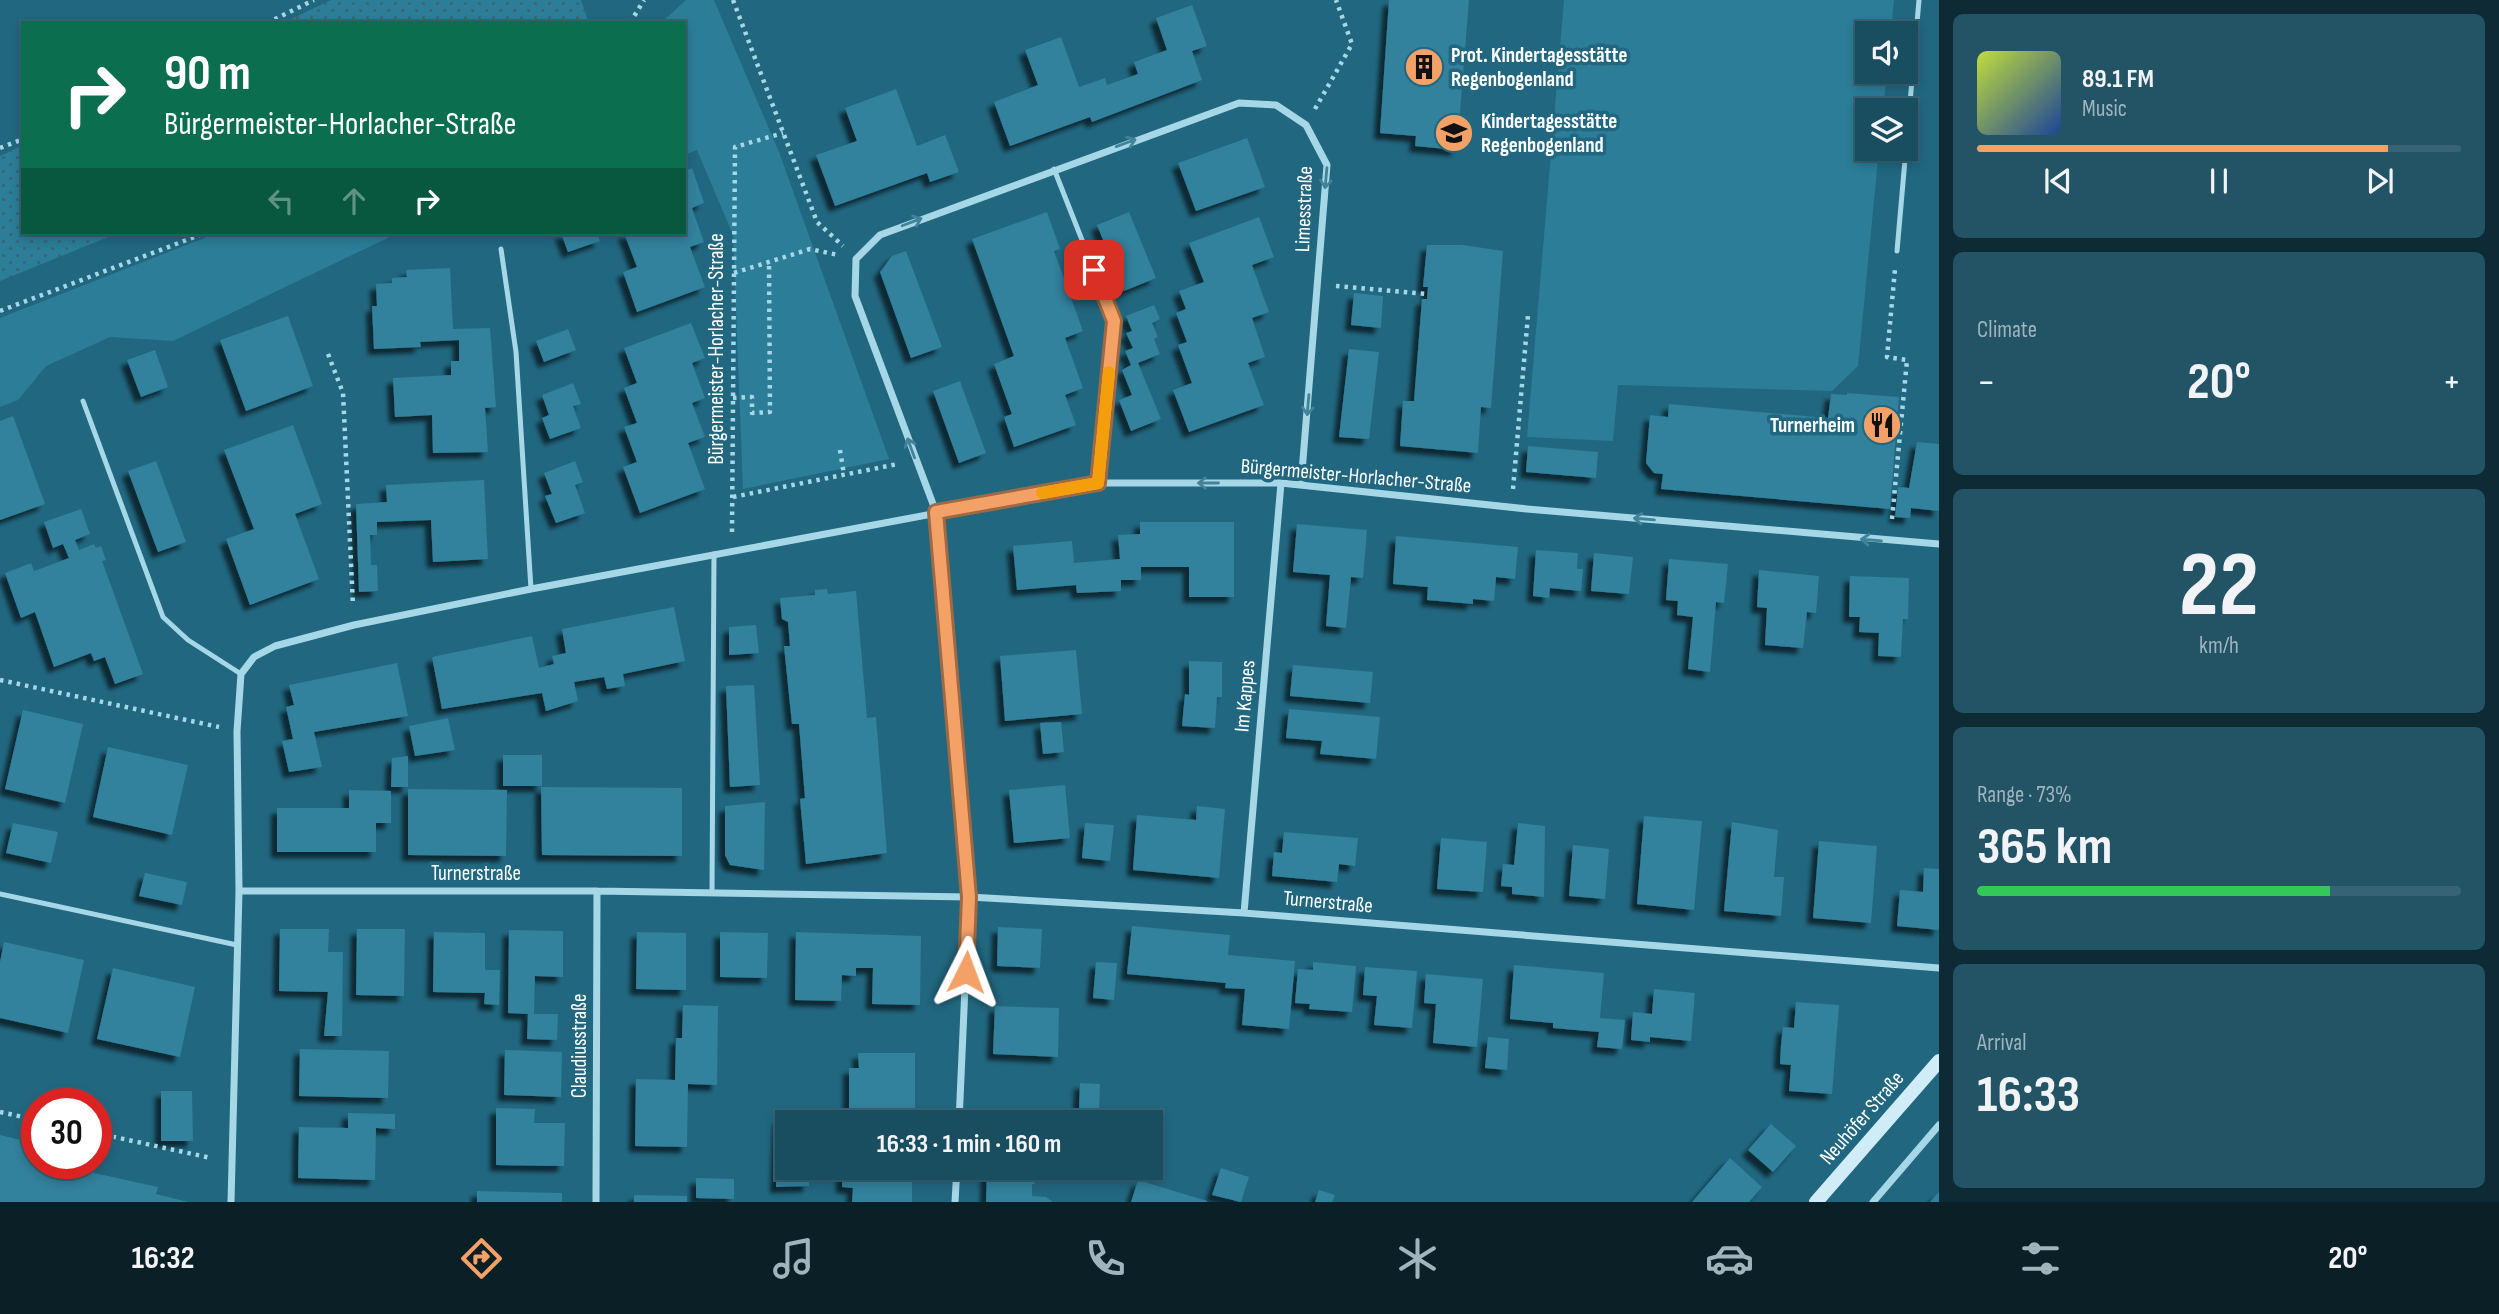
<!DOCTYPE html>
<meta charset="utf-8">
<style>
body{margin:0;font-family:"Sofia Sans Condensed",sans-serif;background:#225466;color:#f1f3f6;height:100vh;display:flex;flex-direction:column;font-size:26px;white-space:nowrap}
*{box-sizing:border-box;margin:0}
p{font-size:23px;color:#9fb4bd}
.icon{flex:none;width:38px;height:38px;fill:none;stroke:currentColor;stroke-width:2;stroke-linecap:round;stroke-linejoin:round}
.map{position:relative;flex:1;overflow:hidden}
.side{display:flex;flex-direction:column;gap:14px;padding:14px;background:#0e2a35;width:560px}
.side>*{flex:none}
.banner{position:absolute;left:21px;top:21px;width:665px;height:214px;border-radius:0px;box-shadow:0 4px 10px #0003,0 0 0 2px #376475;background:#0b6e4f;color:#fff;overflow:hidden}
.fabs{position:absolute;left:1855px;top:21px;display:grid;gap:14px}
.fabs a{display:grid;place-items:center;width:63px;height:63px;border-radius:0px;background:#194d60;box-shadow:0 4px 10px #0003,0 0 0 2px #376475;font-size:35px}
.speed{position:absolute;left:21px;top:1088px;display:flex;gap:14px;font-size:35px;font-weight:700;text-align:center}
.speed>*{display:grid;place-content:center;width:91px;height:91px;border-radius:50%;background:#194d60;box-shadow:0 4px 10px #0003,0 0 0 2px #376475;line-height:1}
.speed .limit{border:10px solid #d22;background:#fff;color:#111}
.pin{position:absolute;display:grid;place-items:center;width:60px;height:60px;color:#fff;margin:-30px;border-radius:14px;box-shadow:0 4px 10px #0006}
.me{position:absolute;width:77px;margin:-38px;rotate:3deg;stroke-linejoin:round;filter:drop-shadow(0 0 5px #0008)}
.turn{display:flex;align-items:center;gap:24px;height:147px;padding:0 28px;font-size:32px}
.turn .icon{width:91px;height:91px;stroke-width:2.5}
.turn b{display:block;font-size:49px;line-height:60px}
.lanes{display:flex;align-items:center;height:66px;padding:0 28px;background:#0003;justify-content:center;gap:35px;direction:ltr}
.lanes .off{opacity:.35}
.big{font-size:52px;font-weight:700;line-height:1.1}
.side .card{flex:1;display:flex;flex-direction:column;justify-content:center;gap:10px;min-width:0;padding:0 24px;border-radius:10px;background:#225466}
.side .dial{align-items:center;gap:0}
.dial b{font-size:91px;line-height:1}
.song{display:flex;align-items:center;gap:21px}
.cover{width:84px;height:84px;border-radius:10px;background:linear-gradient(135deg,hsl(70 70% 55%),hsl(220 70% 35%))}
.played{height:7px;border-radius:4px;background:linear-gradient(90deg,#f4a167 85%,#376475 85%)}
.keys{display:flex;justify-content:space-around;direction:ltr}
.heat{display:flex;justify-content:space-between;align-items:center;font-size:38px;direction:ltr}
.charge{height:10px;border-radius:5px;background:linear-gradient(90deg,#34c759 73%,#376475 0)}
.trip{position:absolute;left:775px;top:1110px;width:388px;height:70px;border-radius:0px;background:#194d60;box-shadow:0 4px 10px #0003,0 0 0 2px #376475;font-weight:700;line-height:70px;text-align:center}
.tab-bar{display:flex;height:112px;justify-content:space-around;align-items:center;background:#0a1f26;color:#9fb4bd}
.tab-bar .icon{width:49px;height:49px}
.tab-bar .active{color:#f4a167}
.tab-bar b{font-size:32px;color:#f1f3f6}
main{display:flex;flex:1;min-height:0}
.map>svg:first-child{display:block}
.grass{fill:url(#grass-dots)}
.park{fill:#2b7d98}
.building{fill:#30819d;filter:url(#shadow)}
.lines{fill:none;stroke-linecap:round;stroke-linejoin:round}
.path{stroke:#a6d7e7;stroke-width:4.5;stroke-dasharray:3.5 5;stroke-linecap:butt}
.lane{stroke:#a6d7e7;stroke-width:5}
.street{stroke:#a6d7e7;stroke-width:7}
.secondary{stroke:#d0ecf6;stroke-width:14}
.oneway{stroke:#42839a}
.route-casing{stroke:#9f6943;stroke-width:18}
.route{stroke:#f4a167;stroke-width:12}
.slow{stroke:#f59e0b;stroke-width:12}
.labels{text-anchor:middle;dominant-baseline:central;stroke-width:7;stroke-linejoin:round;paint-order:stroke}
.poi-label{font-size:21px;font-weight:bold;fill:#fff;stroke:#216780;text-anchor:start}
.street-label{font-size:21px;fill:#fff;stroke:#216780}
</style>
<main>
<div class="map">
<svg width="1939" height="1202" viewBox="0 0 1939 1202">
<defs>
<pattern id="grass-dots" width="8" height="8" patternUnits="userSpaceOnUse" patternTransform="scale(1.75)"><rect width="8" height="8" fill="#2b7d98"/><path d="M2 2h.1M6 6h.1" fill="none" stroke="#3c6472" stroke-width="1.8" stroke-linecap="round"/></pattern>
<filter id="shadow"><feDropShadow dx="-6" dy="6" stdDeviation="2" flood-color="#0009"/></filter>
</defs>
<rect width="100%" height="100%" fill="#216780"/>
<!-- grass -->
<path class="grass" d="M331 0H581L589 23H283Z
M23 145V233H118L0 281V156Z"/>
<!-- park -->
<path class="park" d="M686 0H714L779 152 889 459 743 489 733 235 697 150 684 155V23H661Z
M1564 0H1894L1891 33H1867V72H1887L1883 110H1867V149H1879L1858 366 1832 391 1618 385 1613 441 1527 437Z
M217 233H398L173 341 110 337 46 366 18 400 0 407V318Z"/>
<!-- building -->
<path class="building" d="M1389 0H1469L1457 150 1415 146 1416 136 1380 133Z
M1192 5 1207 46 1192 51 1202 80 1092 122 1090 117 1010 146 994 102 1038 85 1025 50 1061 37 1079 87 1105 78 1107 85 1138 74 1134 62 1167 50 1156 18Z
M896 89 917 146 945 135 959 172 930 182 927 173 835 206 816 155 857 141 845 108Z
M1247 138 1265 187 1196 211 1178 163Z
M692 168 704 203 692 208 704 242 690 247 705 287 637 312 623 272 637 267 624 233H684V171Z
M1047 212 1060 249 1054 251 1083 331 1065 338 1083 388 1065 395 1076 425 1014 447 1004 417 1012 414 994 364 1014 356 972 239Z
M1129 212 1156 278 1124 291 1097 225Z
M1259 217 1274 257 1252 265 1269 312 1252 318 1265 357 1248 363 1264 405 1189 432 1173 390 1192 383 1178 345 1187 342 1176 313 1186 309 1179 291 1204 282 1189 243Z
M561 233H597L600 241 568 252Z
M1427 245H1463L1503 251 1491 408 1481 407 1478 453 1400 446 1403 401H1414L1422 299H1427L1428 287H1423Z
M906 251 942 347 911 358 880 272 892 256Z
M450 268 453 329 490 328 496 407 485 408 488 452 433 453 432 415 395 417 393 378 451 375V361H459V340L420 342 421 347 374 349 372 306H377L376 284 392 283V278L407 277 406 270Z
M1354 293 1383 296 1381 328 1351 325Z
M1154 305 1160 319 1152 323 1158 337 1154 339 1160 354 1138 363 1161 419 1131 431 1119 400 1132 395 1122 370 1131 365 1125 351 1133 348 1126 333 1132 331 1126 316Z
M288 316 313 386 246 411 220 340Z
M691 323 705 358 692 363 705 398 692 403 705 437 688 443 705 489 640 513 623 467 637 462 624 427 637 423 624 388 637 383 624 348Z
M568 329 576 350 544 362 536 341Z
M1349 349 1379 352 1369 439 1339 437Z
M155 350 168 387 141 397 127 360Z
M960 381 986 453 959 463 933 391Z
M573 383 581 404 573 406 581 428 550 439 542 418 549 415 542 395Z
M1847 393 1899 397 1890 509 1661 489 1663 474 1654 473 1646 463 1650 415 1668 417 1669 404 1828 418 1831 394 1847 395Z
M13 416 45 504 0 520V421Z
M293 425 322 504 295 514 319 579 250 605 226 539 254 529 224 450Z
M1917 442 1939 444V511L1911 508 1910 518 1895 517 1898 487 1909 488Z
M1528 446 1598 452 1596 478 1526 472Z
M156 461 186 542 158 552 128 471Z
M575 461 583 482 575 485 585 513 556 523 545 496 552 494 544 473Z
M484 480 488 559 433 562 431 520 377 522V535H370L371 565H377L378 591 359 592 356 504 387 502 386 485Z
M81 509 90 534 75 540 79 550 94 544 96 548 101 546 106 560 102 561 143 674 115 684 105 657 94 661 91 653 54 667 35 612 21 618 5 573 31 563 34 571 69 558 63 544 53 548 44 522Z
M1140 522H1234V597H1189V567H1141V580H1121V591L1077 593 1076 585 1017 590 1013 546 1072 541 1074 563 1120 559 1118 535 1140 534Z
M1297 524 1367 530 1363 578 1351 577 1346 628 1326 626 1330 575 1293 572Z
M1396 536 1518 547 1515 579 1496 577 1494 601 1473 599V604L1427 600 1428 587 1393 584Z
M1536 550 1578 553 1577 569H1583L1581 591 1550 588 1549 598 1533 596Z
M1594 553 1633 557 1629 594 1591 591Z
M1669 559 1728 564 1724 603 1716 602 1710 672 1688 669 1693 617 1677 615 1678 601 1666 600Z
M1759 570 1819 576 1816 613 1807 612 1803 648 1765 645 1767 608 1757 607Z
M1850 576 1909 578 1908 619H1903L1901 657 1878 656 1879 633 1859 632 1860 617H1849Z
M827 589 828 594 856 591 867 718 876 717 887 853 806 864 800 799 805 798 799 724H792L784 646H790L788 622 782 619 780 598 815 595V590Z
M674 607 685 661 623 674 625 686 607 689 604 677 574 682 578 701 546 711 542 693 442 709 432 657 532 636 539 668 554 664 552 656 566 653 562 629Z
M756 625 759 653 729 655V627Z
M1076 650 1082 714 1005 721 1000 656Z
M1189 661 1222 662V697H1217L1215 728 1182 726 1185 694 1189 695Z
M397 663 408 716 314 732 322 767 289 772 282 741 293 739 286 707 294 705 289 685Z
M1293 665 1373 672 1370 703 1290 696Z
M754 685 760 785 730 787 726 686Z
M1289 709 1380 717 1376 759 1320 754 1322 741 1286 738Z
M23 710 83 724 65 803 5 789Z
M448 718 455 750 415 756 409 726Z
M1061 722 1064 752 1043 754 1040 723Z
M108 747 188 765 172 835 93 817Z
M503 755H542V786H503Z
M408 756V787H391L392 758Z
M1065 785 1070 838 1014 843 1009 790Z
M541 787 682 788V856L542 855Z
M408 789 507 790 506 856 408 855Z
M349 790 391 791V823H376V852H277V808H349Z
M765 802 764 870 730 865 725 855V806Z
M1197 806 1225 809 1219 878 1133 870 1137 815 1196 820Z
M1644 816 1702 821 1694 910 1637 904Z
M1732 822 1778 830 1774 877H1784L1781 916 1724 911Z
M13 823 58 832 51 863 6 853Z
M1085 823 1114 825 1110 861 1082 858Z
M1518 823 1545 826 1544 897 1512 894V887L1501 886 1503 864 1514 865Z
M1284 832 1358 838 1355 866 1339 864 1337 882 1272 876 1274 852 1282 853Z
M1441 838 1487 842 1483 892 1437 889Z
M1819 841 1877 846 1871 923 1813 918Z
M1573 845 1609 849 1605 899 1569 896Z
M1924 868 1939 869V930L1897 926 1900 890 1923 892Z
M145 873 187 882 182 905 139 896Z
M1132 926 1230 935 1228 955 1295 961 1289 1029 1242 1025 1245 989 1225 988 1226 983 1127 974Z
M998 927 1042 929 1040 968 997 966Z
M280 929H329L328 952H343L342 1036H324L328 992 279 991Z
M357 929H405L404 996 356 995Z
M509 930 563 931V977L535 976 534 1014H558L557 1040 527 1039 528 1014 508 1013Z
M434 932 485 933V970H500L499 1005 484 1004 485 993 433 992Z
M637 932 686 933V990L636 989Z
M720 932 768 933 767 978 720 977Z
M796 932 921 936 920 1005 872 1004 873 968H856V976L842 975 841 1001 795 1000Z
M4 942 84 960 68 1033 0 1018V962Z
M1096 962 1117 963 1114 1000 1093 998Z
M1313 962 1356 966 1352 1012 1309 1009 1310 1004 1295 1003 1298 969 1313 970Z
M1514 965 1604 973 1600 1018 1625 1020 1622 1049 1597 1047 1599 1032 1553 1028V1023L1510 1019Z
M1365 967 1417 971 1412 1028 1374 1025 1377 996 1363 995Z
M113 968 195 987 180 1057 97 1039Z
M1426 974 1483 979 1477 1047 1433 1043 1436 1004 1424 1003Z
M1654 989 1695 993 1691 1041 1650 1037V1042L1631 1040 1633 1012 1652 1014Z
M1796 1002 1839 1005 1832 1094 1789 1091 1791 1065 1780 1064 1781 1045 1783 1027 1794 1028Z
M683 1005 718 1006 717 1085 688 1084 687 1147 635 1146 636 1079 675 1080 676 1038H682Z
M995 1006 1059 1008 1058 1057 993 1054Z
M1488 1037 1509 1039 1507 1070 1485 1068Z
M300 1049 389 1051 388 1098 299 1096Z
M505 1050 562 1052 561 1097 504 1095Z
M858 1053H915V1122H849V1068H859Z
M1080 1083 1100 1084 1099 1110 1079 1109Z
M161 1091H192L193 1141H161Z
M496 1108 535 1109 534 1123H565L564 1166 496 1165Z
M348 1113 395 1114V1129L376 1128 375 1180 298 1178 299 1127 348 1128Z
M779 1119H816V1122H788V1167H809V1186L776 1187Z
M1771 1124 1796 1146 1773 1172 1748 1150Z
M0 1135 37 1144V1164H96L94 1173 158 1187 156 1194 188 1202H0Z
M1730 1158 1762 1187 1749 1202H1692Z
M987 1167H1032L1035 1184H1032V1196L1046 1197 1053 1202H986Z
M1118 1167H1135V1171L1119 1173Z
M1221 1168 1249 1177 1241 1202 1212 1195Z
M842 1170H912V1202H852L853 1188 842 1187Z
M696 1178 734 1179V1199L696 1198Z
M1138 1180 1207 1201 1206 1202H1131Z
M1319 1190 1335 1195 1332 1202H1315Z
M477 1191 562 1193V1202H477Z
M1939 1192V1202H1930Z
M634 1195 687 1196V1202H634Z"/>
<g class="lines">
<!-- path -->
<path class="path" d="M733 0 817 222 843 246
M267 23 314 0
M630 23 644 0
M1315 109 1352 44 1336 0
M0 148 23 139
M734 273 810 249 838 255
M1336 286 1426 294
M0 311 205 233
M328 354 343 393 353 606
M733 398 752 397V413L770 412 769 262
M840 450 844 475
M1513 489 1528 315
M733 497 898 464
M1892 519 1907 360 1887 357 1895 269
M732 532 735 147 783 133
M0 680 219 727
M0 1112 37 1120
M96 1133 211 1158"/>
<!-- lane -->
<path class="lane" d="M1054 169 1114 321 1098 483
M501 249 516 352 531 589
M1897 251 1919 0
M83 401 163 617 188 640 241 674
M712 893 714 554
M0 894 237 945"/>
<!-- street -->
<path class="street" d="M239 891H597L969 897 1244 913 1939 968
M1244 913 1281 483
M959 1122 969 897 936 512 855 296 856 259 880 235 1239 103 1276 105 1306 125 1327 165 1301 484
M231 1202 239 891 237 731 241 674 254 657 275 646 354 625 531 589 1098 483H1281L1527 509 1939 544
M596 1202 597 891
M955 1202 957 1167
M1873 1202 1939 1125"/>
<!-- secondary -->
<path class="secondary" d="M1816 1202 1939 1061"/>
</g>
<!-- one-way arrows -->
<defs><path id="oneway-shaft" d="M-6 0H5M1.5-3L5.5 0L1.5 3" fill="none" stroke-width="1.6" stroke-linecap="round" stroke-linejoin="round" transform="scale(1.75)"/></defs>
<g class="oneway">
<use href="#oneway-shaft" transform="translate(1126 143) rotate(-20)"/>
<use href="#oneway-shaft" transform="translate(1326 178) rotate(95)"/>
<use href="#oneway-shaft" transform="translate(912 222) rotate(-21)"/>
<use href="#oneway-shaft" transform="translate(1308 405) rotate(95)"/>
<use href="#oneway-shaft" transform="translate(911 448) rotate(-110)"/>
<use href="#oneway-shaft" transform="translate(1208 483) rotate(180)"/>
<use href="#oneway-shaft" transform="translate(1644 519) rotate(-175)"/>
<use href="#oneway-shaft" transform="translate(1871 540) rotate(-175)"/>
</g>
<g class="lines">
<!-- route casing -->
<g class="route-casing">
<path id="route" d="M966 972 969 897 936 512 1098 483 1114 321 1094 270"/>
</g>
<!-- route -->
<use href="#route" class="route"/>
<!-- slow -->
<path class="slow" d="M1042 493 1098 483 1109 372"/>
</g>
<!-- icons -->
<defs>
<g id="building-disc" transform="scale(2.0125)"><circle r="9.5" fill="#f4a167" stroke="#216780"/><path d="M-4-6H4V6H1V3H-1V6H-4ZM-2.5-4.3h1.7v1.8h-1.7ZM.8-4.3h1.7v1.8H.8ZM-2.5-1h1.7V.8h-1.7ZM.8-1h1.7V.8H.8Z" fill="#111"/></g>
<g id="school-disc" transform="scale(2.0125)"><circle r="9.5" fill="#f4a167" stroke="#216780"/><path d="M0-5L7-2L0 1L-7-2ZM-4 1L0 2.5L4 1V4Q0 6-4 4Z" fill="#111"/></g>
<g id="restaurant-disc" transform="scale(2.0125)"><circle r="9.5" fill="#f4a167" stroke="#216780"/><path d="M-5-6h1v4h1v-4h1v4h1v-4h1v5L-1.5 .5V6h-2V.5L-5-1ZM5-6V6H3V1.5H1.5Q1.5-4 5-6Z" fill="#111"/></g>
</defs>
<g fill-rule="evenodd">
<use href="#building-disc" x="1424" y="67"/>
<use href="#school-disc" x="1454" y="133"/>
<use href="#restaurant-disc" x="1882" y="425"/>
</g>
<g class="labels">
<!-- poi labels -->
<g class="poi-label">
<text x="1451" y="55">Prot. Kindertagesstätte<tspan x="1451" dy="24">Regenbogenland</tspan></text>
<text x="1481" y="121">Kindertagesstätte<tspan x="1481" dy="24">Regenbogenland</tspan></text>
<text x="1855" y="425" text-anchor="end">Turnerheim</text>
</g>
<!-- street labels -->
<g class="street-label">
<text transform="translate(1304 209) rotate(-88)">Limesstraße</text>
<text transform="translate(716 349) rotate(-90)">Bürgermeister-Horlacher-Straße</text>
<text transform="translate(1356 476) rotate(5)">Bürgermeister-Horlacher-Straße</text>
<text transform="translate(1245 696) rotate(-85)">Im Kappes</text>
<text x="476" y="873">Turnerstraße</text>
<text transform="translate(1328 902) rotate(5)">Turnerstraße</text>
<text transform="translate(579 1046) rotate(-90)">Claudiusstraße</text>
<text transform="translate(1862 1118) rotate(-49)">Neuhöfer Straße</text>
</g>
</g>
</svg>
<div class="fabs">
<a><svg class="icon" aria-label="sound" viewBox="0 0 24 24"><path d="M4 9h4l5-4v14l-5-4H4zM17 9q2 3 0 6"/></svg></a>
<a><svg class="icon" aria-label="layers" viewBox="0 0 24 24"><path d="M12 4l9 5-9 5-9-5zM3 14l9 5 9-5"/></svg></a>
</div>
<div class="speed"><div class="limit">30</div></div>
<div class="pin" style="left:1094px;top:270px;background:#d93025"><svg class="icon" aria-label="arrive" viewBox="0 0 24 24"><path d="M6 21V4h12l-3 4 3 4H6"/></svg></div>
<svg class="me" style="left:966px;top:972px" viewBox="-20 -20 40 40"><path d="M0-17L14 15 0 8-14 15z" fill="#f4a167" stroke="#fff" stroke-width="4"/></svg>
<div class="trip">16:33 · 1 min · 160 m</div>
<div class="banner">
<div class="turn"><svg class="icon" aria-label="right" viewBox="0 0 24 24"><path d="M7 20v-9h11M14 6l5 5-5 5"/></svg><div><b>90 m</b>Bürgermeister-Horlacher-Straße</div></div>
<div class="lanes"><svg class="icon off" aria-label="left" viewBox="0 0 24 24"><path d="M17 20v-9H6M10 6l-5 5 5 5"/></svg><svg class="icon off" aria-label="ahead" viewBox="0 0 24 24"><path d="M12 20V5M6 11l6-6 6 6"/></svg><svg class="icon" aria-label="right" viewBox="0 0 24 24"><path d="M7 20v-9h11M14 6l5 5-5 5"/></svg></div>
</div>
</div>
<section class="side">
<div class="card">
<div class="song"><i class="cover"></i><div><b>89.1 FM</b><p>Music</p></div></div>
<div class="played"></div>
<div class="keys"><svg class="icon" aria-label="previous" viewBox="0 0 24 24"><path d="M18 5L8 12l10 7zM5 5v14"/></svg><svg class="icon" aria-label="pause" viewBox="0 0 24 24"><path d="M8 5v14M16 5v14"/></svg><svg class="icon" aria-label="next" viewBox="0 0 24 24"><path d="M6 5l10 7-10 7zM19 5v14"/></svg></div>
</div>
<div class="card"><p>Climate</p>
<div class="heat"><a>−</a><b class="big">20°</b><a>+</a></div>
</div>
<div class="card dial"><b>22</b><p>km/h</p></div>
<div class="card"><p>Range · 73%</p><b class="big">365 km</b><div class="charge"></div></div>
<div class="card"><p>Arrival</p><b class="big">16:33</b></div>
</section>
</main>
<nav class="tab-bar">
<b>16:32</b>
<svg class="icon active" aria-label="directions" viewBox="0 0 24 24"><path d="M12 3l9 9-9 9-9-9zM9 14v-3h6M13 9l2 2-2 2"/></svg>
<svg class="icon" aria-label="music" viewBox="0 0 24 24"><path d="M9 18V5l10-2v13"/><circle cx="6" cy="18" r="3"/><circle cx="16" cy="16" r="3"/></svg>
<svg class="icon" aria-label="phone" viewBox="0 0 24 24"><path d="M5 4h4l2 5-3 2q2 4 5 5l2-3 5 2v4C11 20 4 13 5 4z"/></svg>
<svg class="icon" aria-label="climate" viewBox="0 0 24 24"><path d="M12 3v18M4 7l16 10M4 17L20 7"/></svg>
<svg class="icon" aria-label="car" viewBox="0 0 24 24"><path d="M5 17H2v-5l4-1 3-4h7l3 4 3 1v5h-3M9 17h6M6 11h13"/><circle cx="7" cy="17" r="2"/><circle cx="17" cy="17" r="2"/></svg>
<svg class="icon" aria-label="filters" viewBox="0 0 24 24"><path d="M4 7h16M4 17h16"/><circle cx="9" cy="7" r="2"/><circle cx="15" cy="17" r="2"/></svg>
<b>20°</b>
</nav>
